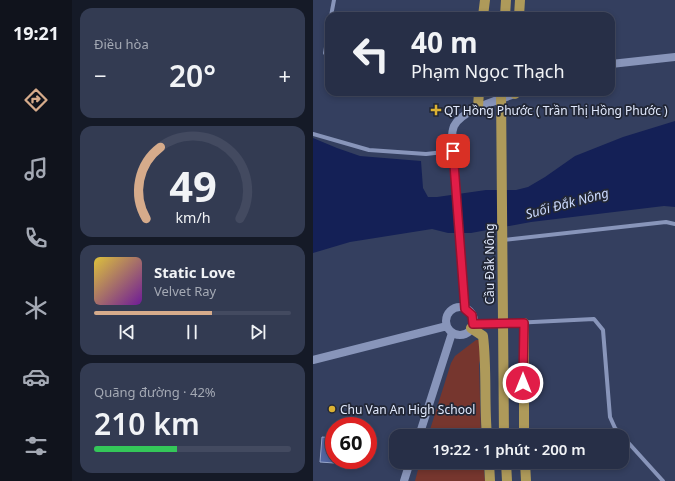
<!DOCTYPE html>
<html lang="vi">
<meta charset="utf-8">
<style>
body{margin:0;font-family:"Noto Sans",sans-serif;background:#333b52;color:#f1f3f6;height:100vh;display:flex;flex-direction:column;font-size:15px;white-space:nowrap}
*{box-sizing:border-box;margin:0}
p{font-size:13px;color:#a4a9b4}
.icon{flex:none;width:22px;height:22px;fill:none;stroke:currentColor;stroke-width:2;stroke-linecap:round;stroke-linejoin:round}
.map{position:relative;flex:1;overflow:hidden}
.drawer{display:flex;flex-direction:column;gap:8px;padding:8px;background:#151a27;width:241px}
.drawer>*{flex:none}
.top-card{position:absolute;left:12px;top:12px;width:290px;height:84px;border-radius:12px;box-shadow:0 2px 6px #0003,0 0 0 1px #434a60;background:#272f47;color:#f1f3f6;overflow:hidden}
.speed{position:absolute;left:12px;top:417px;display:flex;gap:8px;font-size:20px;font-weight:700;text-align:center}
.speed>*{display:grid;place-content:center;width:52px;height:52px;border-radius:50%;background:#272f47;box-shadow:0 2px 6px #0003,0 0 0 1px #434a60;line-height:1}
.speed .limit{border:6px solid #d22;background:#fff;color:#111}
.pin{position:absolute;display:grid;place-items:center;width:34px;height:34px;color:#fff;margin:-17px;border-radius:8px;box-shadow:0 2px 6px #0006}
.me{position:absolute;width:44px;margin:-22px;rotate:0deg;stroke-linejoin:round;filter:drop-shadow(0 0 3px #0008)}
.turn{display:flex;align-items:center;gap:14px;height:84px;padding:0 20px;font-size:18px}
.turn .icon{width:52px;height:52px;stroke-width:2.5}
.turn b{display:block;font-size:28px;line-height:34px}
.big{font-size:30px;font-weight:600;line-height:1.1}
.drawer .widget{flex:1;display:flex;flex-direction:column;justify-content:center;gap:6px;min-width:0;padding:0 14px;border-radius:12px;background:#333b52}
.drawer .dial{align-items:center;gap:0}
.dial svg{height:104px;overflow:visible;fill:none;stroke:#434a60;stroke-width:7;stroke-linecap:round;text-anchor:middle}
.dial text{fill:#f1f3f6;stroke:none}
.song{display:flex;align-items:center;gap:12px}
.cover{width:48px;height:48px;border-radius:6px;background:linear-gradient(135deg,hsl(50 70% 55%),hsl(280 70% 35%))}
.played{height:4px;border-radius:2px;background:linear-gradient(90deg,#d6ab8b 60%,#434a60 60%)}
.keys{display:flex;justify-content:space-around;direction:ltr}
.heat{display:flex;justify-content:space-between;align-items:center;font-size:22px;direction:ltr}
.charge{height:6px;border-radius:3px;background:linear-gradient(90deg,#34c759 42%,#434a60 0)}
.trip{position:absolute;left:76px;top:429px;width:240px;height:40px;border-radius:12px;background:#272f47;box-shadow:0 2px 6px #0003,0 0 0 1px #434a60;font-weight:600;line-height:40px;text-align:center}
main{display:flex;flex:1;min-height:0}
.tab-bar{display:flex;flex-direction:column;width:72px;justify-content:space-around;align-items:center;background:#10131c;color:#a4a9b4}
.tab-bar .icon{width:28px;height:28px}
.tab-bar .selected{color:#d6ab8b}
.tab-bar b{font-size:18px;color:#f1f3f6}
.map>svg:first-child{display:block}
.green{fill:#76362e}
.water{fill:#142056}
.building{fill:#5266a2;stroke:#99a7cc}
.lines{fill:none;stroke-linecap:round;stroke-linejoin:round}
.street{stroke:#8895ba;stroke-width:4}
.secondary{stroke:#8895ba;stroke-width:8}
.primary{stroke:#ae9a5a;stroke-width:10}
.route-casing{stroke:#92132f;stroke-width:10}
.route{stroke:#e11d48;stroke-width:7}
.poi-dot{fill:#dcb233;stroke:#222736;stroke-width:1.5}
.labels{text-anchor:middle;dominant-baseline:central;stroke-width:3.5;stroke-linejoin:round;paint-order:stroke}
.poi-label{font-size:12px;fill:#e1e9fd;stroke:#222736;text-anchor:start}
.street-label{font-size:12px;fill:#e1e9fd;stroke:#222736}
.water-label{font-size:13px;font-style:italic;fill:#cddbff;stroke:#222736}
</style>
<main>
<nav class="tab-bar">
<b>19:21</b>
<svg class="icon selected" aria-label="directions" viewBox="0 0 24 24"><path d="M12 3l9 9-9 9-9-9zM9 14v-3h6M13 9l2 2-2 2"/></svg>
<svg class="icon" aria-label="music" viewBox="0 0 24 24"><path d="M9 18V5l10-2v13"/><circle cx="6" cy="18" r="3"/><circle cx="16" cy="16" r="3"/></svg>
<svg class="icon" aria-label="phone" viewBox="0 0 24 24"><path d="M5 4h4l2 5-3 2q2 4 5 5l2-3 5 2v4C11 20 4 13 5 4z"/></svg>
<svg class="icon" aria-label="climate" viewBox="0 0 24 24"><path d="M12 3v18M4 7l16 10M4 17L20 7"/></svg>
<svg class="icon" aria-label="car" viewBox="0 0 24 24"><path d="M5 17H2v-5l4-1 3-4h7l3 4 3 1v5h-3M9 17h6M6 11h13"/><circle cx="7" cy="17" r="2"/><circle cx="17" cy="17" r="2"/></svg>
<svg class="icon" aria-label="filters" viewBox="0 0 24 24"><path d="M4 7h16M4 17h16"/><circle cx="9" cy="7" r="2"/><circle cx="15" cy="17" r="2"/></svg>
</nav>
<section class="drawer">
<div class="widget"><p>Điều hòa</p>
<div class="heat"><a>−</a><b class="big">20°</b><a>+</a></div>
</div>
<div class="widget dial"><svg viewBox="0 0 100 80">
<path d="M14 69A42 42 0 1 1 86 69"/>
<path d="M14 69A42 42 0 0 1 25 14" stroke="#d6ab8b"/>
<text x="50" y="56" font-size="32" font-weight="700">49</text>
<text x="50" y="72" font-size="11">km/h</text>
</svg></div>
<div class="widget">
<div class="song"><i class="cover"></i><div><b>Static Love</b><p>Velvet Ray</p></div></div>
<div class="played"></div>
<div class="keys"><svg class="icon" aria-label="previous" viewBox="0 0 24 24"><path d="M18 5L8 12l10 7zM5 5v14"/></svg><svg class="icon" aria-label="pause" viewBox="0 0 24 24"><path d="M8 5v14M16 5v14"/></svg><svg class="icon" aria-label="next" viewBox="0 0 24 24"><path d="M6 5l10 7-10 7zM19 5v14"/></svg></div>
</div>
<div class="widget"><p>Quãng đường · 42%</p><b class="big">210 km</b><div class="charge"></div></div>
</section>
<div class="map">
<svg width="362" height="481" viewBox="0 0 362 481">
<rect width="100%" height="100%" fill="#343f5f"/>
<!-- green -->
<path class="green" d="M163 340H166L170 349 166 364 168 436H115L138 363 142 356Z
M107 462H170L172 481H102Z"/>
<!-- water -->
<path class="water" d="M362 121V207L351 206 218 222 158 233H135L119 229 37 242 0 253V138L24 148 47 156 108 161 110 188 115 197H124L173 190H203L215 187 232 177 262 156 310 137Z"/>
<!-- building -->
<path class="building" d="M9 437 21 438V463L7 462Z"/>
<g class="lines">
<!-- street -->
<path class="street" d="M18 16 21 0
M12 53 16 29
M0 134 56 150 113 154 140 151
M190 240 353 222 362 224
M160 325 281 319 290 330 297 417 302 428 350 481"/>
<!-- secondary -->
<path class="secondary" d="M298 64 362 57
M133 321a14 14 0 1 1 28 0a14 14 0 1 1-28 0Z
M152 309 140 151C139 144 138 133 141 126 149 109 190 99 207 92
M0 360 134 326
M106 436 139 333
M91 481 97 462"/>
<!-- primary -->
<path class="primary" d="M170 16 172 0
M192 16 193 0
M206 16 207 0
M188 92 191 436
M202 94V92
M165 107 166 92
M211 323V436
M158 328 170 336C174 369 171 403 174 436
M176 462 177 481
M193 462 194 481
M212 462 213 481"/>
</g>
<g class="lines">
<!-- route casing -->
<g class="route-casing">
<path id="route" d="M140 151 152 309 159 315 160 324 211 323 210 383"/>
</g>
<!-- route -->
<use href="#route" class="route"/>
</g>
<!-- markers -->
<g class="poi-dot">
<path d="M121 104h4v4h4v4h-4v4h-4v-4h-4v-4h4z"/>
<circle cx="19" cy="409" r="4"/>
</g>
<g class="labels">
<!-- poi labels -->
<g class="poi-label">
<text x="131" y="110">QT Hồng Phước ( Trần Thị Hồng Phước )</text>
<text x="27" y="409">Chu Van An High School</text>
</g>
<!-- street labels -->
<g class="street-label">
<text transform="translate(176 264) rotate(-90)">Cầu Đắk Nông</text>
</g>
<!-- water labels -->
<g class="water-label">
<text transform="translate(254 203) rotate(-15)">Suối Đắk Nông</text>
</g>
</g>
</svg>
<div class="speed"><div class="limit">60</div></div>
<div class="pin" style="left:140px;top:151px;background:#d93025"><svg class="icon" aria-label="arrive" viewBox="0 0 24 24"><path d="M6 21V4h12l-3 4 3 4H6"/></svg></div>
<svg class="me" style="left:210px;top:383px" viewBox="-20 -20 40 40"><circle r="17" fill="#e11d48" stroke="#fff" stroke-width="3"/><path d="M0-11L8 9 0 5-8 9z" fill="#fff"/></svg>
<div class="trip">19:22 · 1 phút · 200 m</div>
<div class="top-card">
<div class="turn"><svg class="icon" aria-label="left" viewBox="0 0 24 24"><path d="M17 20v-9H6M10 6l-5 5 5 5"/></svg><div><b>40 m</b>Phạm Ngọc Thạch</div></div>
</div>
</div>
</main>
